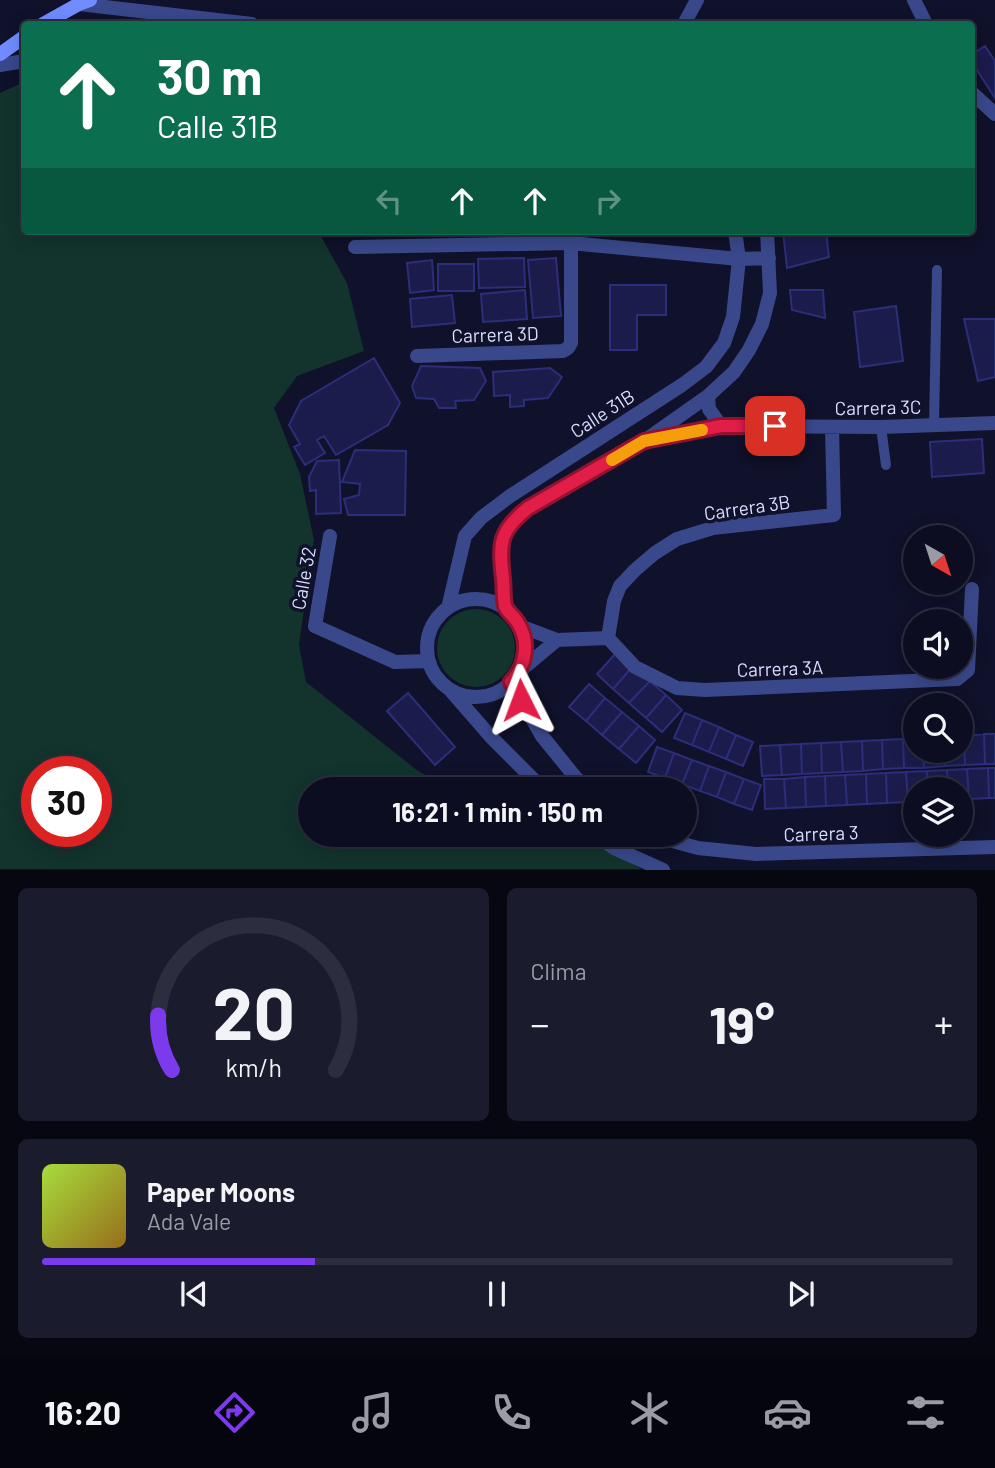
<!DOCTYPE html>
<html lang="es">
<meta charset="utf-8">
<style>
body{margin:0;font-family:Barlow,sans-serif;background:#1a1b2d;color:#f1f3f6;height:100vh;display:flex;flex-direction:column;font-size:26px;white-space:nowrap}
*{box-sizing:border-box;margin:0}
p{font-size:23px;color:#9a9ca5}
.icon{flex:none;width:38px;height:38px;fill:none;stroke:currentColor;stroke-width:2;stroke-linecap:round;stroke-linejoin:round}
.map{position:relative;height:870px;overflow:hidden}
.sheet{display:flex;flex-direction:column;gap:18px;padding:18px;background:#070712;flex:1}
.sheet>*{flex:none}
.banner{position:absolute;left:21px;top:21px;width:954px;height:214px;border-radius:7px;box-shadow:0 4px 18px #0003,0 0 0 2px #2c2d3e;background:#0b6e4f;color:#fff;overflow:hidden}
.needle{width:46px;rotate:141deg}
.controls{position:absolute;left:903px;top:525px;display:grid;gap:14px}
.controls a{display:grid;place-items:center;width:70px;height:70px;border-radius:50%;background:#0c0d20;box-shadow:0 4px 18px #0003,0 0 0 2px #2c2d3e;font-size:35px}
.speed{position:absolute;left:21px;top:756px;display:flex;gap:14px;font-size:35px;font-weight:700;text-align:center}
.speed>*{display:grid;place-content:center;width:91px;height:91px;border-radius:50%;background:#0c0d20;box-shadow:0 4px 18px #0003,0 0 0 2px #2c2d3e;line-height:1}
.speed .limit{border:10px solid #d22;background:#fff;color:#111}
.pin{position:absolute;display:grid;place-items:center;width:60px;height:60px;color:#fff;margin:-30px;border-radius:14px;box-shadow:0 4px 10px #0006}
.me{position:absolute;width:77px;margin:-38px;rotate:357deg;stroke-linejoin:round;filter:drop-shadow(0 0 5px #0008)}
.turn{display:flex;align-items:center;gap:24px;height:147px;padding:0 21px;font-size:32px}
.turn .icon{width:91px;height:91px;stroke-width:2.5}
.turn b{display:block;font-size:49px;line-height:60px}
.lanes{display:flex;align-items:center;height:66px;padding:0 21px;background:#0003;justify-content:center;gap:35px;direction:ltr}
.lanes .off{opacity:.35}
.big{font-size:52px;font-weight:700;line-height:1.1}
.sheet .card{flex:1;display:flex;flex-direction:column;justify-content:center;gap:10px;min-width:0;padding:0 24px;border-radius:10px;background:#1a1b2d}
.sheet .dial{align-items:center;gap:0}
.dial svg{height:182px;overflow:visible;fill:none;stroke:#2c2d3e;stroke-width:7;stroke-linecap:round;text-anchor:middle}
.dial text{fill:#f1f3f6;stroke:none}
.song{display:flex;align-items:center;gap:21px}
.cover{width:84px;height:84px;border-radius:10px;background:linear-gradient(135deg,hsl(80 70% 55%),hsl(40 70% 35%))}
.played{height:7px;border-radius:4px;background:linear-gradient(90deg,#7c3aed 30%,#2c2d3e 30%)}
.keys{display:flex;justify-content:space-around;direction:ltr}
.heat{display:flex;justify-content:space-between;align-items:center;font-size:38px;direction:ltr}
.sheet .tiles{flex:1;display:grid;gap:18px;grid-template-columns:1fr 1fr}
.card:last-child{grid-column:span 2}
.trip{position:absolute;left:298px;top:777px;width:399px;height:70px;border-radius:35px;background:#0c0d20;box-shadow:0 4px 18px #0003,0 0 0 2px #2c2d3e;font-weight:700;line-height:70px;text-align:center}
.tabs{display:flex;height:112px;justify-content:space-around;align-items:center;background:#05050d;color:#9a9ca5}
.tabs .icon{width:49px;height:49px}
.tabs .current{color:#7c3aed}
.tabs b{font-size:32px;color:#f1f3f6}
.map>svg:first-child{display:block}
.green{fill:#12342c;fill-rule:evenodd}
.building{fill:#1b1c4c;stroke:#2c2e79;stroke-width:2}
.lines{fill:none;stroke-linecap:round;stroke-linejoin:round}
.lane{stroke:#39488b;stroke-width:10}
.street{stroke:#39488b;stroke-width:14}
.secondary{stroke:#708cff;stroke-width:14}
.route-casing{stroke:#92132f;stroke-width:18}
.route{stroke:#e11d48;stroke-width:12}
.slow{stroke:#f59e0b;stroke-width:12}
.labels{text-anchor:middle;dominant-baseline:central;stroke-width:7;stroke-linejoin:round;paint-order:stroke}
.street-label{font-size:19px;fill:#d9ddff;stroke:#10112a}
</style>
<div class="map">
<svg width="995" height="870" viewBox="0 0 995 870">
<rect width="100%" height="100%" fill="#10112a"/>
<!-- green -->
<path class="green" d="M24 82V231H318L347 283 364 351 297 376 274 408 300 474 314 540 299 645 306 682 418 771 443 785 511 777 526 789H310V835H585L641 869H0V93ZM37 772H96V831H37Z
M437 648a39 39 0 1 1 78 0a39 39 0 1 1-78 0Z"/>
<!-- building -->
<path class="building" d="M985 46 995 61V98L971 61V55Z
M783 231H826L829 257 787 268Z
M524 258 525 287 479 288 478 259Z
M556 258 561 316 533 318 528 260Z
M432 260 434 290 410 293 407 263Z
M438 264H474V291H438Z
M610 285H666V315H637V350H610Z
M525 290 527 319 483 322 481 294Z
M790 290H823L825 318 792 310Z
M452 295 455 323 412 327 410 299Z
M896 306 903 361 860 367 854 312Z
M964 319H995V377L978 381Z
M374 358 400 403 388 425 336 455 324 436 317 440 325 453 305 465 294 447 300 444 289 425 301 401Z
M421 366 480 368 486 381 474 400 455 401 456 408H439L434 399 416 398 412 386Z
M550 368 562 377 548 398 524 400V406L510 407V395L494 396 493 372Z
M982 439 984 473 932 477 930 442Z
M355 450 406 451 405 515H348L344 499 359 495 360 484 342 482Z
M339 460 341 513 316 514V490L310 491 309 477 317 461Z
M617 652 633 666 613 689 597 674Z
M633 666 650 681 629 703 613 689Z
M650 681 666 695 646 718 629 703Z
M589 684 605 698 586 721 569 707Z
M408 693 455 747 435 765 387 711Z
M666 695 682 710 662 732 646 718Z
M605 698 622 712 602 735 586 721Z
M622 712 639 726 619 749 602 735Z
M685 713 702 720 692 745 674 738Z
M702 720 719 727 709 752 692 745Z
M639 726 655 740 636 763 619 749Z
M719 727 736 735 726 759 709 752Z
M984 734 985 764 965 765 964 736Z
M984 734H995V764H985Z
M736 735 753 742 743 766 726 759Z
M961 736H964L965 765 945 766 944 751H961Z
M915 738V751H923L924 768H904L903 739Z
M903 739 904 768 883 769 882 740Z
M882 740 883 769 863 771 862 741Z
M862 741 863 771 843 772 841 742Z
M841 742 843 772 822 773 821 743Z
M821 743 822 773 802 774 801 744Z
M801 744 802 774 782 775 780 745Z
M780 745 782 775 762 776 760 746Z
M657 747 674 753 665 778 648 772Z
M923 751H944L945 766 924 768Z
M674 753 692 760 682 784 665 778Z
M692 760 709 766 700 791 682 784Z
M709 766 726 772 717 797 700 791Z
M988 768 989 798 969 799 967 769Z
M988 768H995V798H989Z
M967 769 969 799H961V789H948L947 770Z
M947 770 948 789H928L927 771Z
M927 771 928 789H915V802H908L906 772Z
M726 772 744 779 734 804 717 797Z
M906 772 908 802 887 803 886 773Z
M886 773 887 803 867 804 866 774Z
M866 774 867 804 847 805 845 775Z
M845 775 847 805 826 806 825 776Z
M825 776 826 806 806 807 805 777Z
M805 777 806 807 786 808 784 779Z
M744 779 761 785 752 810 734 804Z
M764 779H784L786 808 765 809Z"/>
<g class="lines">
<!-- lane -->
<path class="lane" d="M934 425 937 270
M881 427 886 465"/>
<!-- street -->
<path class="street" d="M914 0 926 24
M79 4 252 24
M684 24 697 0
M0 65 24 61
M971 92 995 114
M355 247 570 243 739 259 769 258
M417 356 563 351 568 348 571 343V231
M708 396 709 409 721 426
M648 440 721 426 881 427 995 423
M330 536 315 626 395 662 429 661
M427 648a49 49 0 1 1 98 0a49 49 0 1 1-98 0Z
M448 608 465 536 481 518 510 496 682 385 706 367 724 343 733 317 739 259 735 231
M506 609C503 585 495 554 505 532 510 521 520 515 528 508L644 441 708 396 734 372 749 350 762 324 770 293 767 231
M520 626 557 640 608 638
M608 638 635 667 677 688 705 690 957 679 968 670 972 589
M608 638 614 601 620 586 635 570 655 553 677 539 713 528 834 515 832 427
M520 671 557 640
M511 682 542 736 576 778 588 789
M451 691 491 737 543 789
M596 835 614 848 663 870
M651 835 698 848 756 854 995 847"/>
<!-- secondary -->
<path class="secondary" d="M43 24 79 4 90 0
M0 54 24 37"/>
</g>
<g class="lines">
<!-- route casing -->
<g class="route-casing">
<path id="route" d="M521 700 511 682C526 666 530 642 518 623 515 617 507 612 505 606 503 598 504 587 503 579 499 543 499 531 528 508L644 441 721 426H775"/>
</g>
<!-- route -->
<use href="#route" class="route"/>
<!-- slow -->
<path class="slow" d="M612 460 644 441 702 430"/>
</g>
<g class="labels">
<!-- street labels -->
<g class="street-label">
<text transform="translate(495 334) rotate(-2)">Carrera 3D</text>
<text transform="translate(878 407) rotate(-1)">Carrera 3C</text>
<text transform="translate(602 413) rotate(-33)">Calle 31B</text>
<text transform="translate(747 507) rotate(-8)">Carrera 3B</text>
<text transform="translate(303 578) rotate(-80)">Calle 32</text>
<text transform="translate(780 668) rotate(-2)">Carrera 3A</text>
<text transform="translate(821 833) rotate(-2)">Carrera 3</text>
</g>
</g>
</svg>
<div class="controls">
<a><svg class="needle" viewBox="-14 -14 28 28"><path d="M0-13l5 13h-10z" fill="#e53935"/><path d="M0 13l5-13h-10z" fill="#9a9ca5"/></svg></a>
<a><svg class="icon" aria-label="sound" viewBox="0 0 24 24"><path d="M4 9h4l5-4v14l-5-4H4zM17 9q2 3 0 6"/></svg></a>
<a><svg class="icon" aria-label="search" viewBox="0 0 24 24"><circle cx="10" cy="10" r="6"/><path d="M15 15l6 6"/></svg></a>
<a><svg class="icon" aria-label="layers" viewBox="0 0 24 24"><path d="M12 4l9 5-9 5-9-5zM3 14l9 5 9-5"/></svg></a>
</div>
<div class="speed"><div class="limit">30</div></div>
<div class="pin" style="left:775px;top:426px;background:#d93025"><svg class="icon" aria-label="arrive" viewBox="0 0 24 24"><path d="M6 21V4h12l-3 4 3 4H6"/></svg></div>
<svg class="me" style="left:521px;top:700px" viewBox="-20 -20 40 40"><path d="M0-17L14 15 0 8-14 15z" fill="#e11d48" stroke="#fff" stroke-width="4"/></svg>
<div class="trip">16:21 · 1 min · 150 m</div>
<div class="banner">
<div class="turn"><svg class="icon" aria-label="ahead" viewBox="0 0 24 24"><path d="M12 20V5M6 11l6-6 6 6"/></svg><div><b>30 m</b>Calle 31B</div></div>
<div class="lanes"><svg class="icon off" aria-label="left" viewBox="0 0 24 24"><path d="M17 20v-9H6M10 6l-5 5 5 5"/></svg><svg class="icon" aria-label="ahead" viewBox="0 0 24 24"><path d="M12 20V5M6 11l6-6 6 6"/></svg><svg class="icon" aria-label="ahead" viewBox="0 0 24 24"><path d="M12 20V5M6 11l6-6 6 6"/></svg><svg class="icon off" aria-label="right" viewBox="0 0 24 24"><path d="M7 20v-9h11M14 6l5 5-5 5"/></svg></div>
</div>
</div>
<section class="sheet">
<div class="tiles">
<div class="card dial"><svg viewBox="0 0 100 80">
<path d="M14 69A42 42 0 1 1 86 69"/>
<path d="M14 69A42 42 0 0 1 8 45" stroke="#7c3aed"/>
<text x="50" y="56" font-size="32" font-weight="700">20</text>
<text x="50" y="72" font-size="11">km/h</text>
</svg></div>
<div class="card"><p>Clima</p>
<div class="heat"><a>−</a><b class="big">19°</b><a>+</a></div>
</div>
<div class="card">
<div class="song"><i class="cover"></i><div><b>Paper Moons</b><p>Ada Vale</p></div></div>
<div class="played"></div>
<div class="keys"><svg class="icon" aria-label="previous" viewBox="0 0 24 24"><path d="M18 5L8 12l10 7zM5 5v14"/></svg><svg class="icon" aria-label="pause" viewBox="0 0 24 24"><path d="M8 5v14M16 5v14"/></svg><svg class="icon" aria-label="next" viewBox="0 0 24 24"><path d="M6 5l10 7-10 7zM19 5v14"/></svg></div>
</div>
</div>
</section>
<nav class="tabs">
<b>16:20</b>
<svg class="icon current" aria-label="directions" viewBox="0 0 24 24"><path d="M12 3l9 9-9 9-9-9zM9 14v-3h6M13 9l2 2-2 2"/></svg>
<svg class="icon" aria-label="music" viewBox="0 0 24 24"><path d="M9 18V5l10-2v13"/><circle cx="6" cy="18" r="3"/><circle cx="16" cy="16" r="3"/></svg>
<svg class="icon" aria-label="phone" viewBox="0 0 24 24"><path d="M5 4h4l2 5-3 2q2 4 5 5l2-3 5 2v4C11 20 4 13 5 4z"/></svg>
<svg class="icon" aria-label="climate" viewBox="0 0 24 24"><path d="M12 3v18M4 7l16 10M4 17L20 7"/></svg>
<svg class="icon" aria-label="car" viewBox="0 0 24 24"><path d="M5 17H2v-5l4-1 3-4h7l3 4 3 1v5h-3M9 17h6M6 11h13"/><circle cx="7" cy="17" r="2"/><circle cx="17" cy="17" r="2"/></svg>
<svg class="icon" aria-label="filters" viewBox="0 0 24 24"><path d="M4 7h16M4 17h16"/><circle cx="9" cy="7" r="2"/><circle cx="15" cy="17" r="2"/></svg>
</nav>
